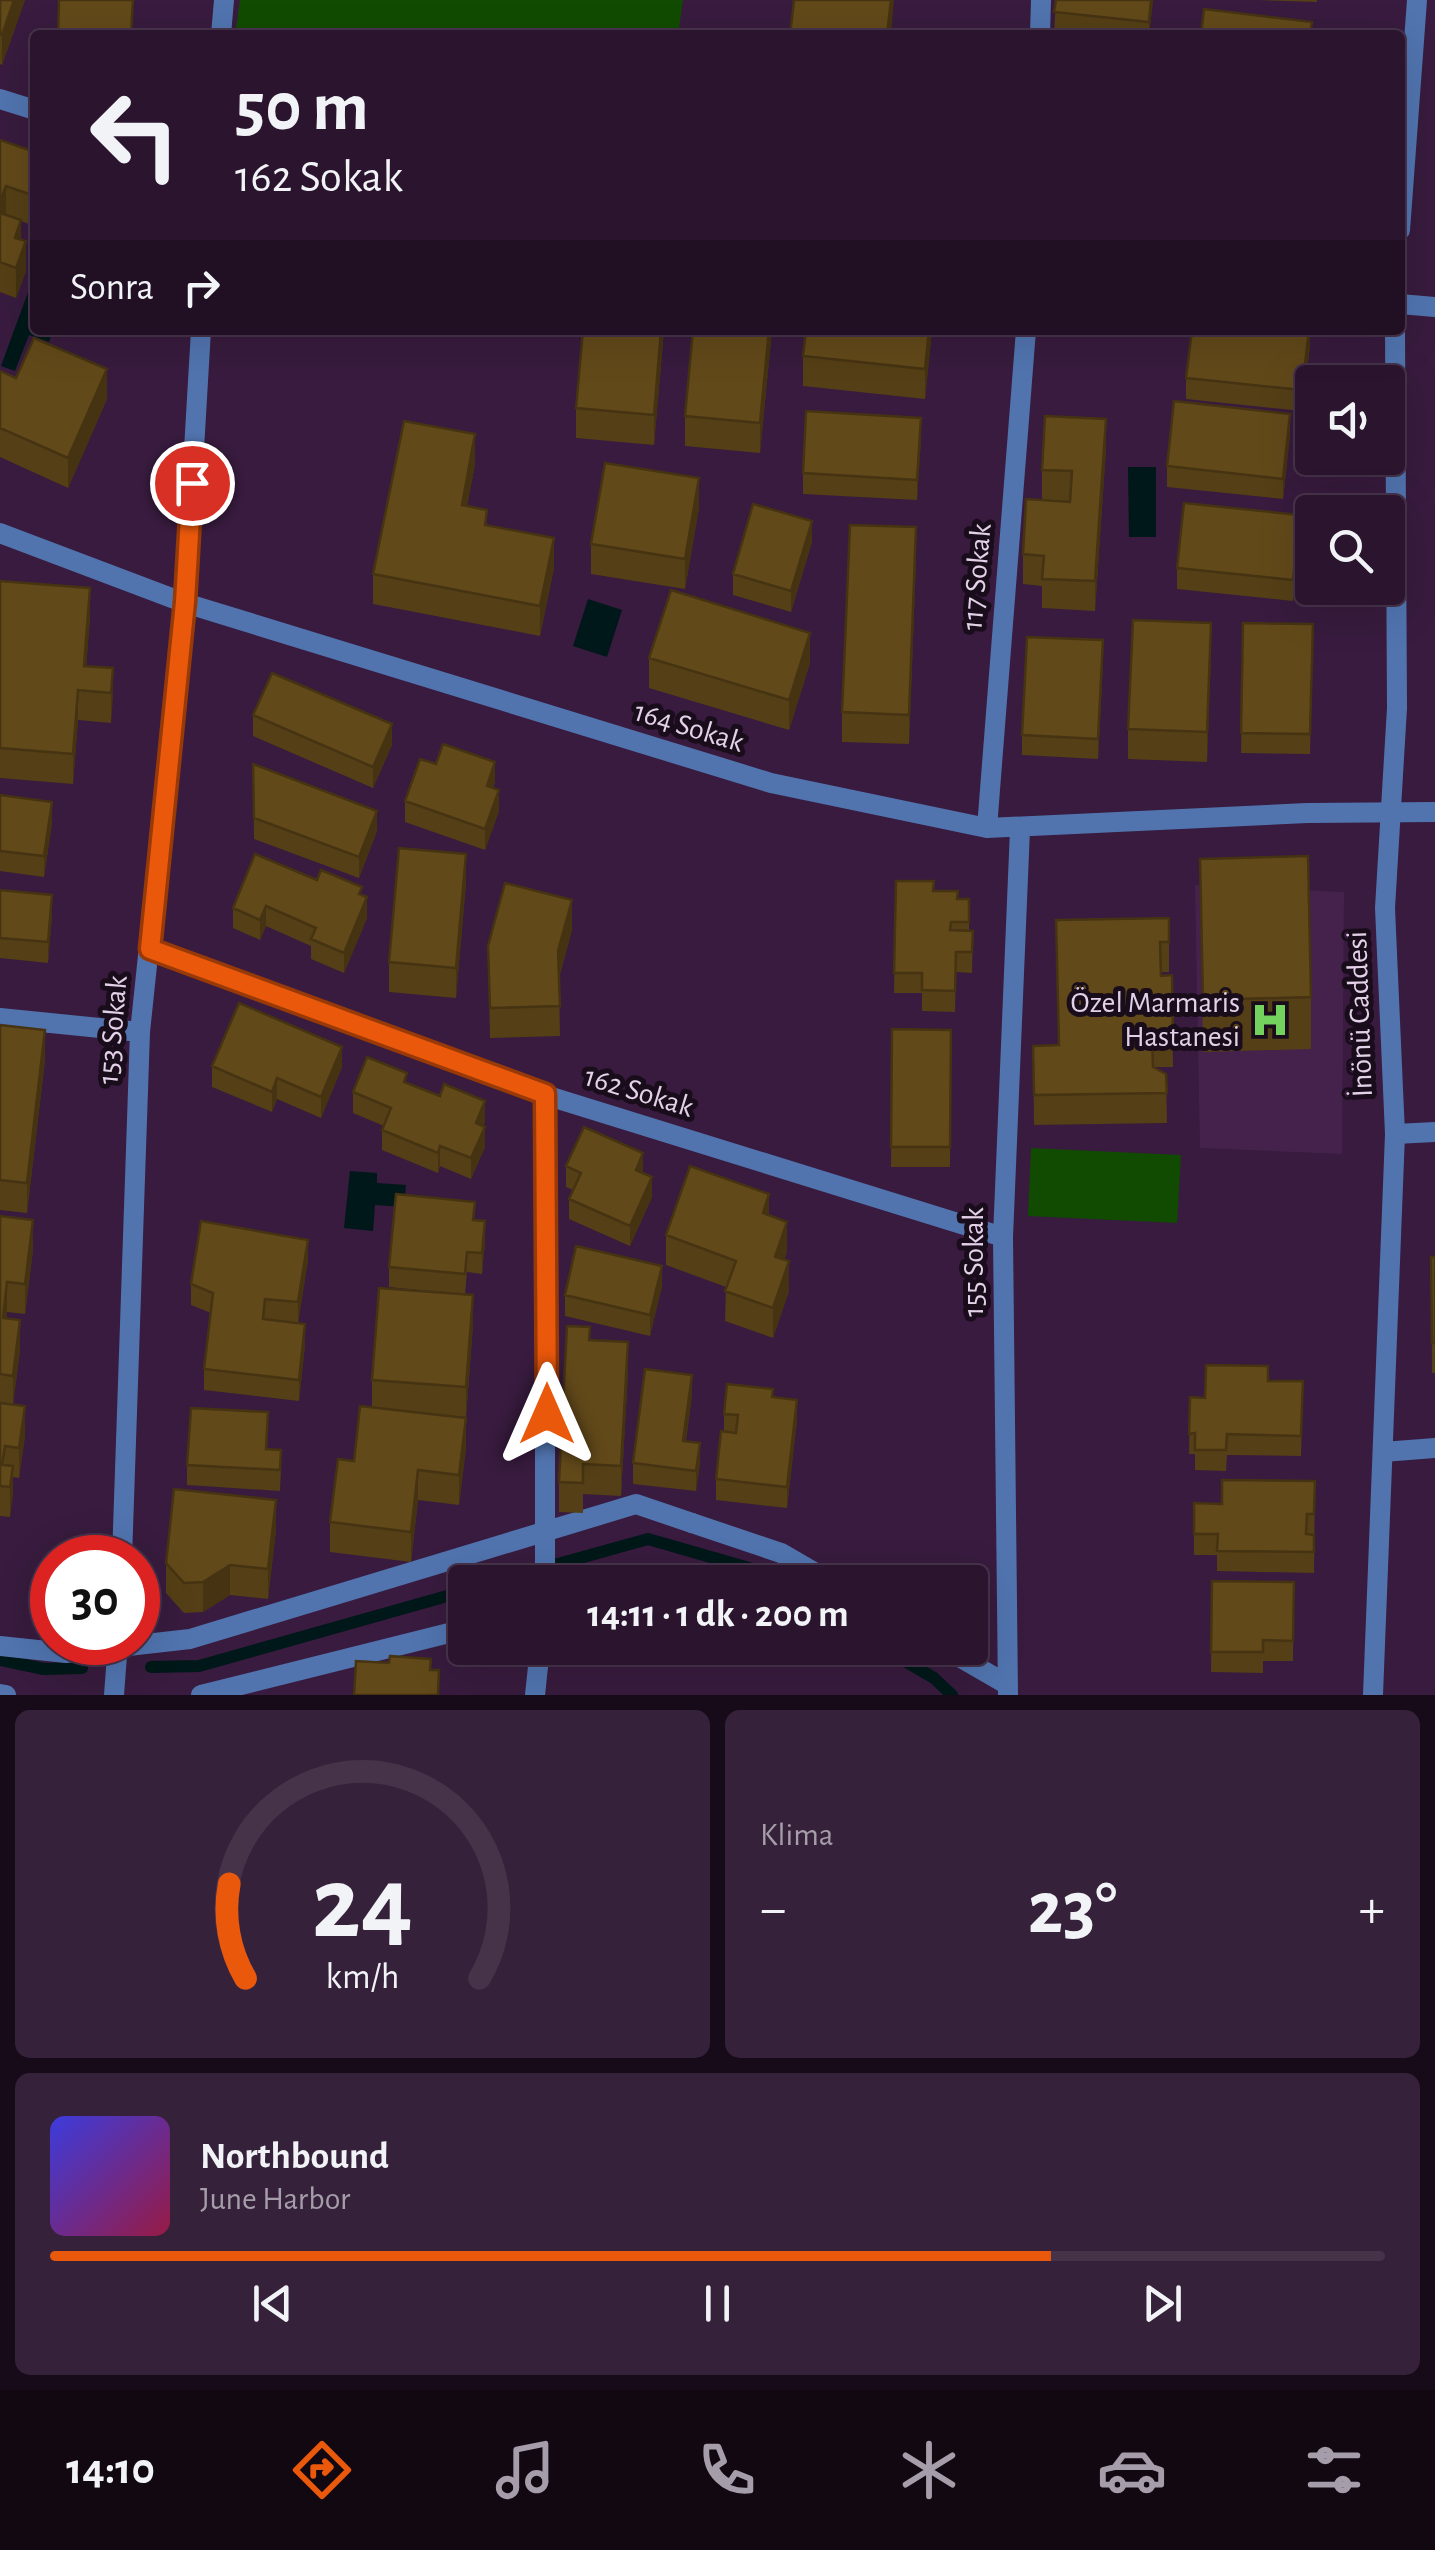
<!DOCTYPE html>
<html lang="tr">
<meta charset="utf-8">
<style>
body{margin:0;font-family:"Alegreya Sans",sans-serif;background:#36213a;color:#f1f3f6;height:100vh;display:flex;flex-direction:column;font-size:38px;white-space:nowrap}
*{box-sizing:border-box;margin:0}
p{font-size:32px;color:#a59eaa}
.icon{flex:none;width:55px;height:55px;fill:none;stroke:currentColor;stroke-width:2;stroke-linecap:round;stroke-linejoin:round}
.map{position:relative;height:1695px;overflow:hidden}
.side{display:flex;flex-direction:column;gap:15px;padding:15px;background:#170b19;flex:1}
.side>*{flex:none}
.banner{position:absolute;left:30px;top:30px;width:1375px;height:305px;border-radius:10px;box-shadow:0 10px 40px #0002,0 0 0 2px #46334a;background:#2a142e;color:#f1f3f6;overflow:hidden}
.fabs{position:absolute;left:1295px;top:365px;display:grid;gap:20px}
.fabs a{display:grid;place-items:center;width:110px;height:110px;border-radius:10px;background:#2a142e;box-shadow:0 10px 40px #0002,0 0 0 2px #46334a;font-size:50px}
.speed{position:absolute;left:30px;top:1535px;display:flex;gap:20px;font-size:50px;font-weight:700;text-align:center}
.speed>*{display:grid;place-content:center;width:130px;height:130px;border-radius:50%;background:#2a142e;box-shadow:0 10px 40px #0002,0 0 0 2px #46334a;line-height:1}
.speed .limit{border:15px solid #d22;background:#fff;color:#111}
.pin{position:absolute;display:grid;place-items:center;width:85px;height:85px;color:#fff;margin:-42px;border:5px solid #fff;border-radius:50%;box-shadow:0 2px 10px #0007}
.me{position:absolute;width:110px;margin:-55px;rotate:0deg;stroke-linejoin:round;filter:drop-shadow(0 0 8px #0008)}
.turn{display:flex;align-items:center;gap:35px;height:210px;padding:0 40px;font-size:45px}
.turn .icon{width:130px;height:130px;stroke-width:2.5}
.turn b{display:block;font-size:70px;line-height:85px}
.then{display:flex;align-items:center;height:95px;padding:0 40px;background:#0003;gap:20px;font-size:38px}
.big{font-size:75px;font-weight:700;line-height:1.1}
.side .tile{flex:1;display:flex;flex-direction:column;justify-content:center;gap:15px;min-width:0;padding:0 35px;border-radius:15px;background:#36213a}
.side .dial{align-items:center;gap:0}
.dial svg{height:260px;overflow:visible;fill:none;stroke:#46334a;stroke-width:7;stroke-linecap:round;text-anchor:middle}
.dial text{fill:#f1f3f6;stroke:none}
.song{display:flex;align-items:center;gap:30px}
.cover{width:120px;height:120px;border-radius:15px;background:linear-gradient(135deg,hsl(240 70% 55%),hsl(340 70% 35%))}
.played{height:10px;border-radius:5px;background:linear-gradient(90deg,#ea580c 75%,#46334a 75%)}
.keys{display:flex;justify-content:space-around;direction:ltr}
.heat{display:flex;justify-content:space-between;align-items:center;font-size:55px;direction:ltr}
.side .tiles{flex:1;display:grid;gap:15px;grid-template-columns:1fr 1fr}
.tile:last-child{grid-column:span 2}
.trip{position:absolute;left:448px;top:1565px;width:540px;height:100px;border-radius:10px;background:#2a142e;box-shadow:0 10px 40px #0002,0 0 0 2px #46334a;font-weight:700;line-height:100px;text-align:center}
.tabs{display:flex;height:160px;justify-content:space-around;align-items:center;background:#110812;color:#a59eaa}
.tabs .icon{width:70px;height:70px}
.tabs .on{color:#ea580c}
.tabs b{font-size:45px;color:#f1f3f6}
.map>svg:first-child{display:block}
.built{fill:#44224b}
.green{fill:#114b01}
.water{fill:#001819}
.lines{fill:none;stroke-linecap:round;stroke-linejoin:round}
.stream{stroke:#001819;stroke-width:12}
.pedestrian{stroke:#5174af;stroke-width:20}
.minor{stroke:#5174af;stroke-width:20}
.tertiary{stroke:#5174af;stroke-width:20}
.wall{fill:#543f16}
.shaded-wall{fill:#453312}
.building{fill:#62491a;stroke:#453312;stroke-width:2.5}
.route-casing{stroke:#983908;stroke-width:25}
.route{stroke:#ea580c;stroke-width:18}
.labels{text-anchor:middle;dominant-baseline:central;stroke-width:10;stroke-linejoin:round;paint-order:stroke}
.street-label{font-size:30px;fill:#e3d1e7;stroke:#190c1b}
.poi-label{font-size:30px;fill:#e3d1e7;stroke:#190c1b;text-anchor:end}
</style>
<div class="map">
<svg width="1435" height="1695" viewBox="0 0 1435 1695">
<rect width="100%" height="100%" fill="#381b3e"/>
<!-- built -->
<path class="built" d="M1195 885 1344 892 1342 1154 1200 1148Z"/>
<!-- green -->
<path class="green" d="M240 0H683L678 35H235Z
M1031 1148 1181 1155 1177 1223 1028 1216Z"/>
<!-- water -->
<path class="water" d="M35 273V330H53L49 342 29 335 15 371 1 366Z
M1128 467H1156V537H1129Z
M588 599 622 610 607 657 573 646Z
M350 1171 377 1173V1183L406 1185 404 1207 375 1205 373 1231 344 1228Z"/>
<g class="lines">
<!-- stream -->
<path class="stream" d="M494 1582 648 1539 749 1568 774 1582
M883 1648 934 1678 952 1695
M0 1660 44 1669 82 1668
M151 1667 199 1666 465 1591"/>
<!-- pedestrian -->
<path class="pedestrian" d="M0 1646 66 1653 190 1639 636 1504 692 1523
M0 1694 6 1695
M201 1695 465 1629"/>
<!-- minor -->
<path class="minor" d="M221 35 224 0
M1040 35 1041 0
M0 99 35 110
M1400 304 1435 307
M0 533 185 603 771 783 987 828 1307 813 1435 812
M987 828 1026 330
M151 949 545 1095 1003 1237
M0 1018 140 1032
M545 1095V1582
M1395 1134 1435 1132
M1383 1452 1435 1448
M692 1523 781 1553 831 1582
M122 1558 140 1032 185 603 201 330
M944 1648 1008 1685
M114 1695 118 1642
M535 1695 540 1648
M1008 1695 1003 1237 1020 829"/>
<!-- tertiary -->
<path class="tertiary" d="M1400 230 1417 0
M1373 1695 1395 1134 1385 908 1397 708 1395 330"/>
</g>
<!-- wall -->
<path class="wall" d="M0 0H25L2 65 0 64Z
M1056 0H1153L1149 35H1074L1054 33Z
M1257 0H1317V2Z
M0 140 35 152V226L21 221V240L26 271 16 298 0 292Z
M664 330 654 445 576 438V408Z
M772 330 760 453 685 446V416Z
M932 330 925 399 803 386V356Z
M1310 346 1302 411 1186 399V378Z
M0 371 16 378 107 399 68 488 0 457Z
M1290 434 1283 499 1167 487V466Z
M921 438 917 500 803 494V473Z
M1106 449 1095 611 1042 608V586L1023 584V554L1070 501 1042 500V470Z
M475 464 467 506 487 525 554 568 540 636 373 604V574Z
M699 508 685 589 591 574V544Z
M1300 536 1293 601 1177 589V568Z
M812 542 791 612 733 595V574Z
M916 557 909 744 842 742V712Z
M0 581 90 618 86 666 113 668 111 723 78 720 73 784 0 778Z
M1243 623 1313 624 1310 754 1241 753Z
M1211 653 1207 762 1128 759V729Z
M649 658 810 663 789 730 649 688Z
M1103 661 1098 759 1022 755V735Z
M253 715 392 745 373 788 253 736Z
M253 764 377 831 359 878 254 839Z
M495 782 493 788 499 811 485 850 405 822V801Z
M0 795 52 823 44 877 0 871Z
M1200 859 1311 997V1049L1203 1052Z
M317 880 362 895 367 918 344 973 311 959V946L266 926 260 940 233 928V908Z
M896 881 934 891 957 899H969V931H973L972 973 956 972 955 1012 922 1011V993H894Z
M466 883 456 998 389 992V962Z
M0 890 52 915 48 963 0 958Z
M1169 918V972H1161V976L1172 975 1173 1067H1153L1166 1074 1167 1123 1034 1125 1033 1046 1058 1045Z
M572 930 559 978 560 1036 490 1038 488 946Z
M0 1025 45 1060 27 1213 0 1210Z
M892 1029 951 1030 950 1167H891Z
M212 1066 342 1067 321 1118 277 1099 272 1112 212 1087Z
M407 1083 485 1121 483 1126 485 1147 471 1179 440 1166 438 1173 382 1150V1130L384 1126 353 1113V1092Z
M566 1166 643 1173 652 1197 630 1246 569 1219V1199L573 1190 566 1187Z
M769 1215 787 1252 784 1260 789 1291 773 1338 725 1321 726 1287 666 1265V1235Z
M0 1216 33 1250 25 1314 7 1312 6 1318 20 1350 13 1404 25 1436 19 1478 13 1477 10 1517 0 1516Z
M475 1220 485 1242 482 1274 467 1272 465 1295 473 1325 466 1417 442 1415 466 1448 459 1505 418 1500 411 1562 330 1552V1522L372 1407V1380L456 1294 389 1287V1267Z
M1431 1257H1435V1373H1432Z
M308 1260 298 1323 305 1345 299 1401 204 1390V1369L211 1313 191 1305V1284Z
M662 1286 650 1336 565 1316V1295Z
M590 1340 628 1372 621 1496 583 1494V1513L559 1512V1482Z
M1268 1381H1303L1301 1456 1227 1455 1226 1471 1195 1470V1454H1189L1190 1397 1205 1398Z
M692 1395 686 1441 700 1463 696 1491 633 1484V1463Z
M773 1397 797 1420 787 1508 716 1500V1479L724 1432V1414Z
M268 1433 267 1449 281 1470 280 1491 187 1485V1465Z
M1315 1481 1314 1573 1217 1571V1555H1194V1503L1222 1504Z
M276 1530 268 1599 230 1595 203 1612 184 1613 166 1593V1563Z
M1212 1581 1294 1582 1293 1661H1263V1673L1211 1672Z"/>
<!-- shaded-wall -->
<path class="shaded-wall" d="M14 0H25L2 65V35Z
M891 0H894L891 35H887Z
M1151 0H1153L1149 35V22Z
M6 186V216L0 231V201Z
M21 220V250L15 238Z
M26 241V271L16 298V268Z
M661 330H664L654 445V415Z
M769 330H772L760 453V423Z
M929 330H932L925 399V369Z
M1310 330V346L1302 411V390Z
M107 369V399L68 488V458Z
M1290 414V434L1283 499V479Z
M921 418V438L917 500V480Z
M1106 419V449L1095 611V581Z
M475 434V464L462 535V505Z
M699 478V508L685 589V559Z
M1300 515V536L1293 601V580Z
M812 521V542L791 612V591Z
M916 527V557L909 744V715Z
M554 538V568L540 636V606Z
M90 588V618L84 696V666Z
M1211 623V653L1207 762V732Z
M810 633V663L789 730V700Z
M1103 640V661L1098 759V739Z
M113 668V698L111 723V693Z
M78 690V720L73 784V754Z
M392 724V745L373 788V767Z
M495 762V782L487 806V786Z
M499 790V811L485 850V829Z
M52 802V823L44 877V856Z
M377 811V831L359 878V857Z
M466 854V883L456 998V968Z
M52 895V915L48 963V942Z
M367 897V918L344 973V953Z
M572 900V930L558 980V951Z
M266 906V926L260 940V920Z
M45 1030V1060L27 1213V1183Z
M342 1047V1067L321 1118V1097Z
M277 1078V1099L272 1112V1092Z
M485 1101V1121L476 1144V1123Z
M485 1127V1147L471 1179V1158Z
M440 1146V1166L438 1173V1153Z
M643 1153V1174L636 1170Z
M652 1177V1197L630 1246V1226Z
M769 1194V1224L763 1213Z
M33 1220V1250L25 1314V1284Z
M485 1221V1242L482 1274V1253Z
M787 1222V1252L775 1286V1257Z
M308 1240V1260L298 1323V1302Z
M789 1261V1291L773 1338V1308Z
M662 1266V1286L650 1336V1315Z
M7 1282V1312L3 1348V1318Z
M473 1295V1325L466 1417V1387Z
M20 1320V1350L13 1405V1376Z
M305 1324V1345L299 1401V1380Z
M628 1342V1372L621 1496V1466Z
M692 1375V1395L683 1461V1441Z
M797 1400V1420L787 1508V1487Z
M25 1406V1436L19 1478V1448Z
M466 1418V1448L459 1505V1475Z
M700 1443V1463L696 1491V1471Z
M13 1466V1496L10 1517V1487Z
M418 1470V1500L411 1562V1532Z
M276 1500V1530L268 1599V1569Z
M230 1565V1595L203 1612V1582Z"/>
<!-- building -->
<path class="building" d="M0 0H14L2 35 0 34Z
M59 0H133L131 35H58Z
M794 0H891L887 35H790Z
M1056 0H1151L1149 22 1054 12Z
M1204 9 1312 22 1310 35H1201Z
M0 140 35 152V196L6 186 0 201Z
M0 213 21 220 15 238 26 241 16 268 0 262Z
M583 330H661L654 415 576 408Z
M693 330H769L760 423 685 416Z
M806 330H929L925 369 803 356Z
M1192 330H1309L1302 390 1186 378Z
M34 338 107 369 68 458 0 428V371L16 378Z
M1174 401 1290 414 1283 479 1167 466Z
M806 411 921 418 917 480 803 473Z
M1045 416 1106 419 1095 581 1042 579 1044 556 1023 554 1026 499 1070 502 1072 471 1042 470Z
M404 421 475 434 462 505 487 510 485 525 554 538 540 606 373 574Z
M605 463 699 478 685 559 591 544Z
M1184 503 1300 515 1293 580 1177 568Z
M753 504 812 521 791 591 733 574Z
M850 525 916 527 909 715 842 712Z
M0 581 90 588 84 666 113 668 111 693 78 690 73 754 0 748Z
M671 590 810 633 789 700 649 658Z
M1133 620 1211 623 1207 732 1128 729Z
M1243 623 1313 624 1310 734 1241 733Z
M1027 637 1103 640 1098 739 1022 735Z
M272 673 392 724 373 767 253 715Z
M443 744 495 762 487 786 499 790 485 829 405 801 420 759 436 764Z
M253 764 377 811 359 857 254 818Z
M0 795 52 802 44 856 0 851Z
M399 848 466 854 456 968 389 962Z
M255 854 317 880 321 870 362 887 359 894 367 897 344 953 311 939 316 928 266 906 260 920 233 908Z
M1308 856 1311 997 1203 1000 1200 859Z
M896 881H934L933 891H958L957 899H969V922H951L950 930 973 931 972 952H956L955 991 922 990V973H894Z
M505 883 572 900 558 951 560 1006 490 1008 488 946Z
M0 890 52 895 48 942 0 938Z
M1169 918V942H1160L1161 976 1172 975 1173 1037 1152 1038 1153 1067 1166 1074 1167 1093 1034 1095 1033 1046 1059 1045 1056 920Z
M239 1003 342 1047 321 1097 277 1078 272 1092 212 1066Z
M0 1025 45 1030 27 1183 0 1180Z
M892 1029 951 1030 950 1147H891Z
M367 1057 407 1073 404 1082 440 1096 444 1084 485 1101 476 1123 485 1127 471 1158 440 1146 438 1153 382 1130 391 1108 353 1092Z
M584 1127 643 1153 636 1170 652 1177 630 1226 569 1199 581 1173 566 1166Z
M690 1166 769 1194 763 1213 787 1222 775 1257 789 1261 773 1308 725 1291 736 1261 666 1235Z
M396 1194 475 1202 473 1220 485 1221 482 1253 467 1252 465 1274 389 1267Z
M0 1216 33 1220 25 1284 7 1282 3 1318 20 1320 13 1376 0 1374Z
M201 1221 308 1240 298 1302 265 1299 263 1319 305 1324 299 1380 204 1369 213 1293 191 1284Z
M576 1246 662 1266 650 1315 565 1295Z
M1431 1257H1435V1343H1432Z
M379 1288 473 1295 466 1387 372 1380Z
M567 1326 590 1327 589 1340 628 1342 621 1466 583 1464V1483L559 1482Z
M1206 1365 1268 1366V1381H1303L1301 1436 1227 1434 1226 1450H1195V1433L1189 1434 1190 1397 1205 1398Z
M645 1369 692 1375 683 1441 700 1443 696 1471 633 1463Z
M727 1384 773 1389 772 1397 797 1400 787 1487 716 1479 721 1431 736 1433 738 1415 724 1414Z
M0 1403 25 1406 19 1448 5 1446 2 1465 13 1466 10 1487 0 1486Z
M360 1406 466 1418 459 1475 418 1470 411 1532 330 1522 338 1459 354 1461Z
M191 1408 268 1412 266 1449 281 1450 280 1470 187 1465Z
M1222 1480 1315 1481 1314 1514H1307L1306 1534 1314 1535V1552L1217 1551 1218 1534H1194V1503L1222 1504Z
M174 1489 276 1500 268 1569 230 1565 203 1582 184 1583 166 1563Z
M1212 1581 1294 1582 1293 1641 1263 1640V1652H1211Z
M390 1656 431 1659 430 1670H439L438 1695H354L356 1661 389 1663Z"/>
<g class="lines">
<!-- route casing -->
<g class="route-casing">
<path id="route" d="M192 483 185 602 150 949 545 1094 547 1414"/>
</g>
<!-- route -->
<use href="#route" class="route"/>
</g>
<!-- icons -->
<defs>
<g id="hospital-bare" transform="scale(3)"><path d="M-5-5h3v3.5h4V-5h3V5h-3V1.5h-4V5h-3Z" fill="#72d25d" stroke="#190c1b" stroke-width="2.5" paint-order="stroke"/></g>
</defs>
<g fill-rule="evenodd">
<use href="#hospital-bare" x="1270" y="1020"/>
</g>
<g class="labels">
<!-- street labels -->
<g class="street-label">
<text transform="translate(977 577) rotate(-85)">117 Sokak</text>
<text transform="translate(689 727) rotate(17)">164 Sokak</text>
<text transform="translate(1360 1014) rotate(-92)">İnönü Caddesi</text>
<text transform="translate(113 1030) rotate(-85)">153 Sokak</text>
<text transform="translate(639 1092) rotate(17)">162 Sokak</text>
<text transform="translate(974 1262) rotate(-90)">155 Sokak</text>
</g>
<!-- poi labels -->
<g class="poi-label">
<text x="1240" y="1003">Özel Marmaris<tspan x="1240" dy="34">Hastanesi</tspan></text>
</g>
</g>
</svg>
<div class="fabs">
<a><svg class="icon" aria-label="sound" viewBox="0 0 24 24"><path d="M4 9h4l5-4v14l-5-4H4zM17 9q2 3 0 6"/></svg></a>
<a><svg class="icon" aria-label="search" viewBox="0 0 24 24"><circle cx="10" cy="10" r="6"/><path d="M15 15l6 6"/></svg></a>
</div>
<div class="speed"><div class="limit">30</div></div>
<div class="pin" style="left:192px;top:483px;background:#d93025"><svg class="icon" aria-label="arrive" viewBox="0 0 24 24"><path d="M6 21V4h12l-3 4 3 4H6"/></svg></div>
<svg class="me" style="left:547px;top:1414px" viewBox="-20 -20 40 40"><path d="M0-17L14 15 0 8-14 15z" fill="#ea580c" stroke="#fff" stroke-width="4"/></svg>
<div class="trip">14:11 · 1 dk · 200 m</div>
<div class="banner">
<div class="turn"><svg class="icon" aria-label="left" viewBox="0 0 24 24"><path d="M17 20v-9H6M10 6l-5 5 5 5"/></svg><div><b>50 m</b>162 Sokak</div></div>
<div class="then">Sonra<svg class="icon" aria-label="right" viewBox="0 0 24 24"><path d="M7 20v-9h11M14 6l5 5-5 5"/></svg></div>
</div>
</div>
<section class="side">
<div class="tiles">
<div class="tile dial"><svg viewBox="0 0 100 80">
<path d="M14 69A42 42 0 1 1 86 69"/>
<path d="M14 69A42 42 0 0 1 9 40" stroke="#ea580c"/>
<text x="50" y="56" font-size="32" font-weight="700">24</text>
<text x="50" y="72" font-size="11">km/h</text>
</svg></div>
<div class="tile"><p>Klima</p>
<div class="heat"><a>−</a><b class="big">23°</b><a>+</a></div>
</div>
<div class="tile">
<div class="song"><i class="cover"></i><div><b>Northbound</b><p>June Harbor</p></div></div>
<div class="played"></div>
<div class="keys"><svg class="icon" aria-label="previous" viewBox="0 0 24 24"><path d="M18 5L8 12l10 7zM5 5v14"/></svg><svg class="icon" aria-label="pause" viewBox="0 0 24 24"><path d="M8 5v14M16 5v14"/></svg><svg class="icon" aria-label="next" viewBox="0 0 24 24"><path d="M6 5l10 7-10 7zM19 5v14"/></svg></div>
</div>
</div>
</section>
<nav class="tabs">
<b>14:10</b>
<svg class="icon on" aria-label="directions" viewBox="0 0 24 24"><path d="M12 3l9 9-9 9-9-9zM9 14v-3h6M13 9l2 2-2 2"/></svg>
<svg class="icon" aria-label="music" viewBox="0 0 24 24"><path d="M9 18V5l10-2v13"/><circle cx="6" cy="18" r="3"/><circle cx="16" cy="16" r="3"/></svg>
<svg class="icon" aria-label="phone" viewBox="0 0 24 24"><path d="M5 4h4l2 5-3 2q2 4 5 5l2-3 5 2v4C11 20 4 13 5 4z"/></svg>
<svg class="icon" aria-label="climate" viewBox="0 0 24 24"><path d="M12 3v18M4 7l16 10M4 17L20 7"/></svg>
<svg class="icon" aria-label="car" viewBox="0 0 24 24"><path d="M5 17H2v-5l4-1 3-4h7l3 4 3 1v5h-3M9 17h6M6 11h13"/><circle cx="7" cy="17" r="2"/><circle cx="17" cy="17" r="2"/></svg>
<svg class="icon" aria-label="filters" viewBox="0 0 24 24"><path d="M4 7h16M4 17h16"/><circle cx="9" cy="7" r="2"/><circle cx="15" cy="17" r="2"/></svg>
</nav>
